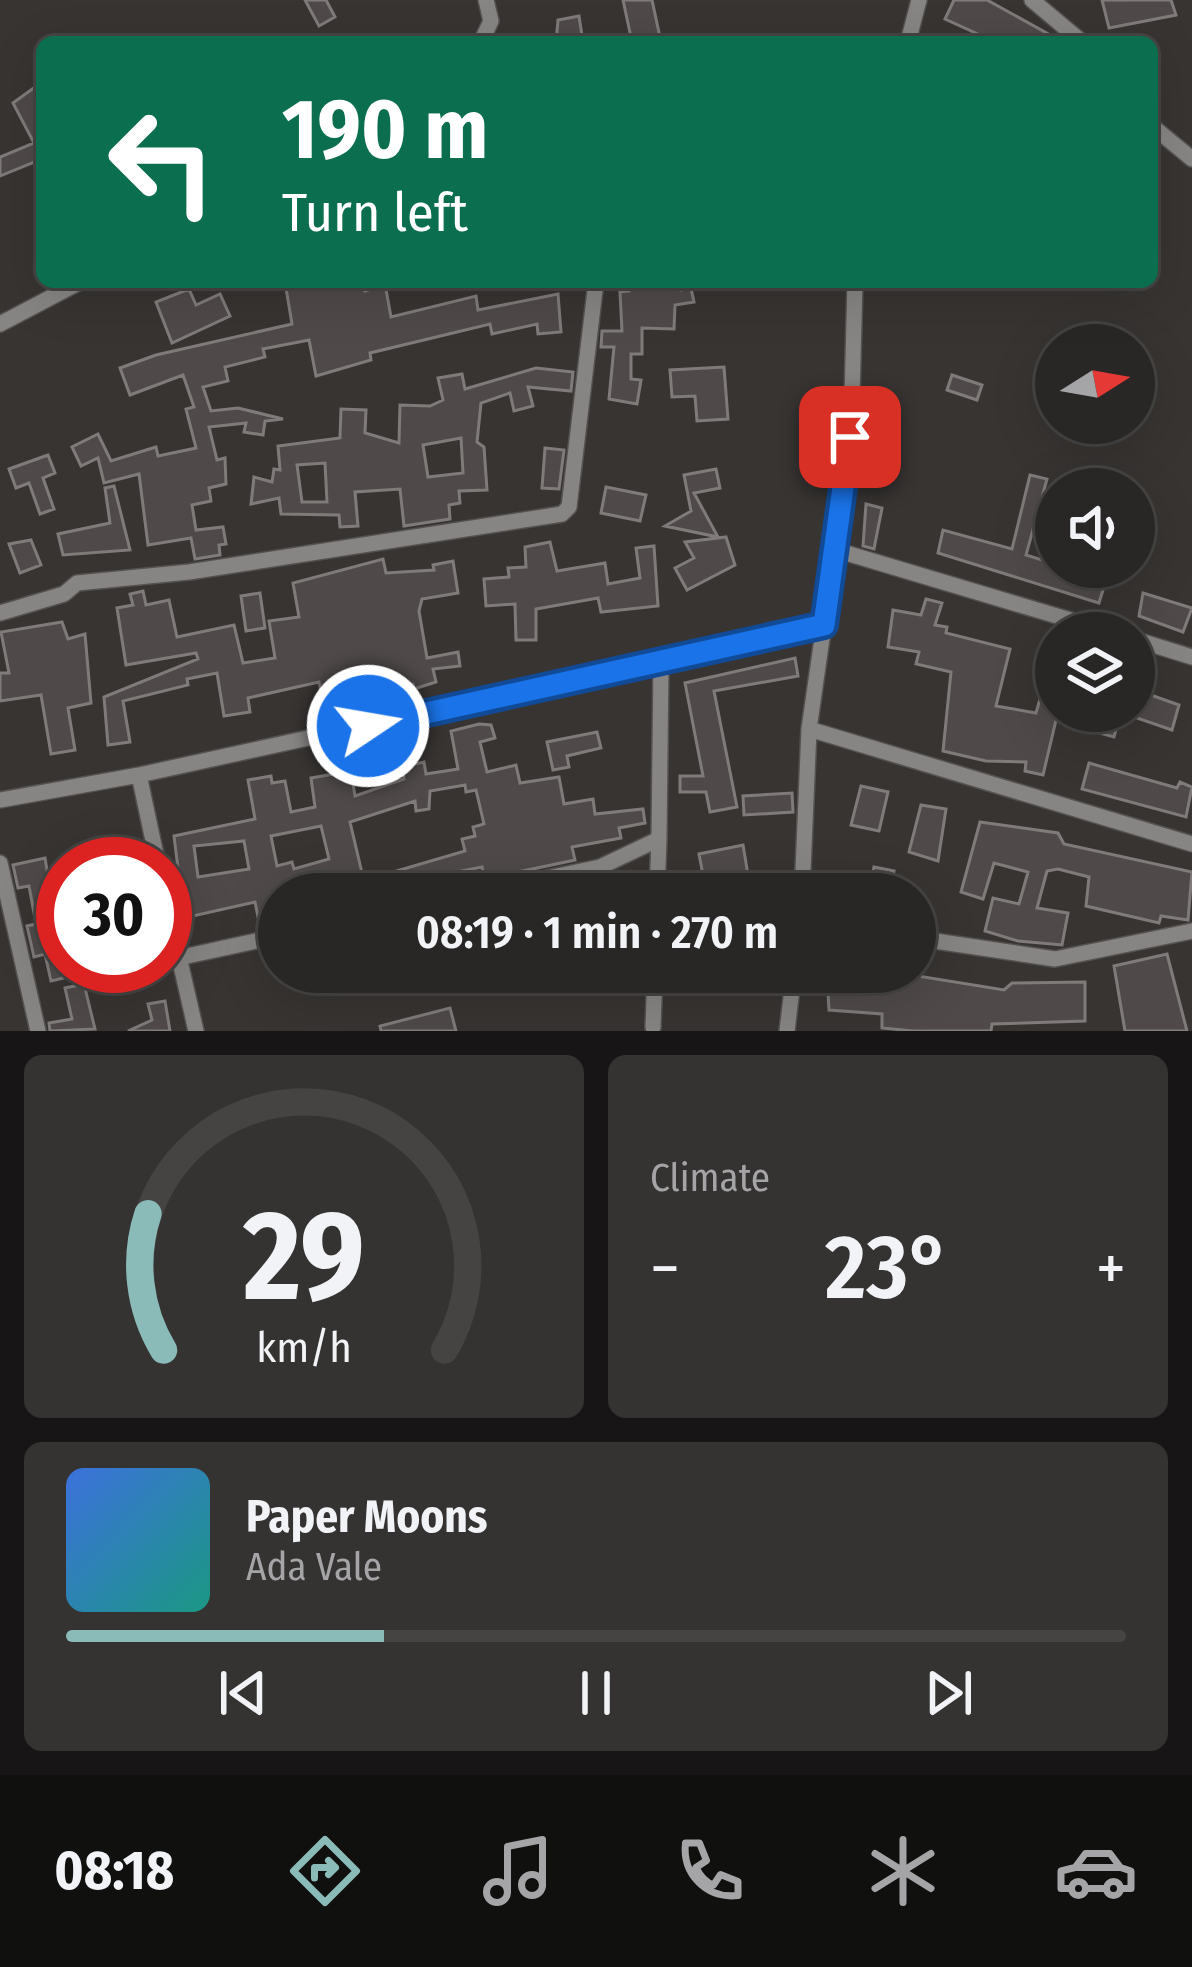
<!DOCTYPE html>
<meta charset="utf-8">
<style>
body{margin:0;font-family:"Fira Sans Condensed",sans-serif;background:#353332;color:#f1f3f6;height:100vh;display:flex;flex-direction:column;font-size:45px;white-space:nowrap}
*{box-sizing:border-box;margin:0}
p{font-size:39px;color:#a5a5a7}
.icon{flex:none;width:66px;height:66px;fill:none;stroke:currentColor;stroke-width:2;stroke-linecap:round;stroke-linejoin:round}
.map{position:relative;height:1031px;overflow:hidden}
.sheet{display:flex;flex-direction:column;gap:24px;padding:24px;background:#171515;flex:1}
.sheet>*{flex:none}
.guide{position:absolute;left:36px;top:36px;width:1122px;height:252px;border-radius:18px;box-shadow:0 12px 48px #0002,0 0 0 3px #454443;background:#0b6e4f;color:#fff;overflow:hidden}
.needle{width:78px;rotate:79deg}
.tools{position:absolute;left:1035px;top:324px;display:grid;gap:24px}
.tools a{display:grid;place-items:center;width:120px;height:120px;border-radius:50%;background:#292726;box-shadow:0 12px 48px #0002,0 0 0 3px #454443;font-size:60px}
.speed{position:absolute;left:36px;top:837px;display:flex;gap:24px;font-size:60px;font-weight:700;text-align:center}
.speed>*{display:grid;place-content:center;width:156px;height:156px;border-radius:50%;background:#292726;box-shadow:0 12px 48px #0002,0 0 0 3px #454443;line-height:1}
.speed .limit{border:18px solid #d22;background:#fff;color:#111}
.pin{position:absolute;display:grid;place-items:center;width:102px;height:102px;color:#fff;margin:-51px;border-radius:24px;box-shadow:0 6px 18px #0006}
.me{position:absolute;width:132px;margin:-66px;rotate:78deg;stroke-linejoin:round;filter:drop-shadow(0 0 9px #0008)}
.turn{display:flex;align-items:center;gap:42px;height:252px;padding:0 48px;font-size:54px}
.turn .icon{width:156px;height:156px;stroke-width:2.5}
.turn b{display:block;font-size:84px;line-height:102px}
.big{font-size:90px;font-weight:600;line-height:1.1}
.sheet .widget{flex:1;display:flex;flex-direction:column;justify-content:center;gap:18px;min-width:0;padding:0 42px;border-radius:18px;background:#353332}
.sheet .dial{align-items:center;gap:0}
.dial svg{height:312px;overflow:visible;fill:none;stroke:#454443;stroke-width:7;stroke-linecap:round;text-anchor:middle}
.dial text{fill:#f1f3f6;stroke:none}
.song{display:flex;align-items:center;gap:36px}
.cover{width:144px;height:144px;border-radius:18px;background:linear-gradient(135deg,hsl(220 70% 55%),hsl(170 70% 35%))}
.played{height:12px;border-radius:6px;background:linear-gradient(90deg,#8bbbb9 30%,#454443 30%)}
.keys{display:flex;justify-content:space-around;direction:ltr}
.heat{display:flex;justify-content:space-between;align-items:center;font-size:66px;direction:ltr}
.sheet .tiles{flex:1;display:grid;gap:24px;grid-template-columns:1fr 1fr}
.widget:last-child{grid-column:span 2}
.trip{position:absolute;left:258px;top:873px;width:678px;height:120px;border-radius:60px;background:#292726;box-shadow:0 12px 48px #0002,0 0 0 3px #454443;font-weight:600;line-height:120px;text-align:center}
.tab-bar{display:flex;height:192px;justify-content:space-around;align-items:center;background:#10100f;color:#a5a5a7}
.tab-bar .icon{width:84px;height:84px}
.tab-bar .selected{color:#8bbbb9}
.tab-bar b{font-size:54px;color:#f1f3f6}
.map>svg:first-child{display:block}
.building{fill:#4f4a49;stroke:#7f7b7a;stroke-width:3;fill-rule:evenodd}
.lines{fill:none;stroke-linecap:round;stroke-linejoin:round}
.street-casing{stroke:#545150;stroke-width:18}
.street{stroke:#878584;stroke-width:15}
.route-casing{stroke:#114b97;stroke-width:30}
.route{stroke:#1a73e8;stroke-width:21}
</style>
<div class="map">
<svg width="1192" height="1031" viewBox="0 0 1192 1031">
<rect width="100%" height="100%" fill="#373432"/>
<!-- building -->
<path class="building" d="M305 0H326L335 17 319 26Z
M623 0H652L661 42H632Z
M954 0H987L1063 42H979L982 36 945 19Z
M1102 0H1171L1176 15 1109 28Z
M579 16 583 42H556L558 20Z
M42 82V159L0 176V157L34 143 13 103Z
M285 282H363L365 291 385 284 391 317 476 296 478 310 558 294 561 332 538 334 537 324 492 334 490 324 370 353 371 360 316 376 309 340 263 349 265 357 225 367 228 381 203 387 211 411 238 408 283 419 265 421 263 435 244 432 246 423 209 427 217 460 225 458 226 484 209 488 211 501 192 505 196 530 223 527 226 544 219 545 220 555 195 559 191 538 148 545 139 474 104 483 98 458 81 466 72 447 98 434 111 461 156 447 158 456 196 448 186 409 194 407 183 375 130 395 120 368 156 355 292 324Z
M628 282 680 283 681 290 691 288 694 302 675 305 674 329 642 328V354H631V379L641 380 637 404 609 399 614 347H601L602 331H622L620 292 629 291Z
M189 289 196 305 220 294 230 316 172 343 156 302Z
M724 367 728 419 697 421 695 396 672 397 670 370Z
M536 368 573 372 571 391 528 387 533 406 514 411 510 393 481 403 477 442 484 447 487 490 459 491 460 503 449 505 450 519 404 526 400 489 355 492 358 526 340 527 339 515 281 514 279 498 251 504 254 477 272 482 274 469 280 470 278 446 340 438 341 409 366 410 365 433 399 443 400 405 430 406 443 400 438 378 462 374 465 389ZM461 438 463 473 428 477 423 445ZM325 463 327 502H302L297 465Z
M952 375 982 385 977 400 947 390Z
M545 448 564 450 559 489 542 488Z
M48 455 55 473 43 478 54 509 40 514 29 483 16 488 9 469Z
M716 469 720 488 694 493 718 537 665 526 691 511 684 475Z
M1030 475 1047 479 1026 555 1106 580 1099 603 938 553 943 530 1012 549Z
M114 486 130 550 63 555 58 534 110 523 105 488Z
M606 487 646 495 640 521 601 513Z
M866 504 882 508 874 549 863 546Z
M726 537 735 565 687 590 675 568 694 558 685 542Z
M31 540 41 565 20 573 9 544Z
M550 542 557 571 605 563 608 584 640 578 636 548 654 546 658 606 601 612 598 598 536 609V640H516L515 604 486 606 484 579 509 577 508 568 526 567 525 547Z
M383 559 386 573 434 570 433 565 453 561 458 593 422 599 419 611 427 658 458 652 460 666 433 669 436 682 414 689 413 684 382 686 322 697 319 682 248 698 250 712 224 716 217 673 187 679 188 685 123 701 130 742 108 745 104 697 198 659 196 653 126 665 117 608 133 605 130 594 143 591 146 605 169 600 177 637 234 625 243 663 275 658 269 621 299 617 293 583Z
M260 593 265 628 246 631 241 596Z
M1143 593 1192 608 1183 632 1139 616Z
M926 599 942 603 935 625 947 627 946 633 1010 649 996 706 1036 713 1048 671H1056V720L1043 775 1025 771 1026 762 986 761 943 751 951 672 916 664 919 652 888 647 893 610 921 615Z
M62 622 68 639 85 634 91 703 68 708 75 750 51 754 41 695 0 701V673H9L1 632Z
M795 658 798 676 714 691 737 807 710 812 706 792H680V776H703L685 683Z
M1134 689 1179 705 1172 730 1134 717Z
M1098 711H1121L1114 737 1092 731Z
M479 724 491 725 495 738 480 742 487 772 516 765 520 783 559 777 564 804 593 799 595 814 643 809 645 823 619 828 621 838 572 847 575 860 485 879 482 867 457 872 460 894H447L443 877 397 888 393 872 465 851 462 839 475 836 473 827 484 824 476 790 466 792 465 785 430 791 429 809 416 811 415 801 350 822 367 894H271L276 918 259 922 255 902 184 918 174 836 255 819 248 780 271 776 272 783 285 781 291 812 315 807 311 778 351 771 355 796 404 779 402 767 424 762 426 774 458 769 451 731ZM321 826 329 859 294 869 292 862 277 866 271 836ZM244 841 249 869 198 877 194 846Z
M597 732 601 748 567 756 569 767 553 770 547 742Z
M1089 763 1177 788 1180 782 1192 787 1186 817 1082 789Z
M861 786 888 792 879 831 851 825Z
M792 793 793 812 744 815 743 796Z
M921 805 946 809 938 861 909 852Z
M980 822 1058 833 1064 844 1192 872 1188 920 1161 916 1159 923 1086 906 1089 877 1058 869 1047 871 1037 908 1068 913 1062 945 1018 941 985 931 993 898 1019 904 1028 872 994 863 983 899 961 892Z
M743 845 749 881 706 891 699 854Z
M45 858 49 882 42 883 49 922 63 918V966L68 977 51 981 45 954 34 957 27 926 36 924 29 886 18 888 13 865Z
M874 867 894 871 890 894H869Z
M1167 954 1187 1031H1125L1114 966Z
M296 972H347V977L300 991Z
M390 972H438L439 979 393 987Z
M893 972 1004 990 1012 983 1085 982V1021L992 1024 991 1031H913L882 1028V1014L829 1010 827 975Z
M84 984 95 1029 50 1031 49 1023 72 1019 65 988Z
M165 1001 170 1031H128L152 1020 148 1004Z
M450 1008 456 1031H381L380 1026Z"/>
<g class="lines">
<!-- street casing -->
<g class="street-casing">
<path id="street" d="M1032 0 1082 42
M481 42 491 21 486 0
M908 42 919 0
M1152 126 1192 159
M0 324 80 282
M836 550 1114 633
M0 613 64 594 77 583 189 572 562 514 569 507 596 282
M1134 639 1192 657
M809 729 1192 844
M139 775 158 864
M0 800 139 775 824 625
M0 863 38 1031
M472 894 600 867 659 839 661 664
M657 894 659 839
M802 894 809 729 851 437 855 282
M165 896 196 1031
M915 938 1055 959 1192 931
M178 958 279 936
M653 1027 655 972
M787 1031 794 972"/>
</g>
<!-- street -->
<use href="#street" class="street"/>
</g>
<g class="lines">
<!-- route casing -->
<g class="route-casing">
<path id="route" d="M368 726 824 625 850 437"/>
</g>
<!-- route -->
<use href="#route" class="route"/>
</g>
</svg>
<div class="tools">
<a><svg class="needle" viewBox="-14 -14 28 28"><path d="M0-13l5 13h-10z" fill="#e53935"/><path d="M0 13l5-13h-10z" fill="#a5a5a7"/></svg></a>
<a><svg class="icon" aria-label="sound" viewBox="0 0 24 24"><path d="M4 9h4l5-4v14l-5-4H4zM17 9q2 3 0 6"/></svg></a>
<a><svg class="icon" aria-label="layers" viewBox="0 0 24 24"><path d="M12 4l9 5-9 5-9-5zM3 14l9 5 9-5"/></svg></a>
</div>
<div class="speed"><div class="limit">30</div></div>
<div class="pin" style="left:850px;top:437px;background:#d93025"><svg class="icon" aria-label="arrive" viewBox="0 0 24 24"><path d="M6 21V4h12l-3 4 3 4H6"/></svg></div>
<svg class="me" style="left:368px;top:726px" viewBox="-20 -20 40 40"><circle r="17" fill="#1a73e8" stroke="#fff" stroke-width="3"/><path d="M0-11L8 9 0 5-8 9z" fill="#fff"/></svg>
<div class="trip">08:19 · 1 min · 270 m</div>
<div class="guide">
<div class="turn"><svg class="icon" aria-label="left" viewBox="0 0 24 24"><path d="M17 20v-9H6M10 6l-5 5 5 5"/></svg><div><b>190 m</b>Turn left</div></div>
</div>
</div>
<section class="sheet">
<div class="tiles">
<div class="widget dial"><svg viewBox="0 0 100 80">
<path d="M14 69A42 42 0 1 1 86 69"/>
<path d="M14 69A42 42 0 0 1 10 34" stroke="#8bbbb9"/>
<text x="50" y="56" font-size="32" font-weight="700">29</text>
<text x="50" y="72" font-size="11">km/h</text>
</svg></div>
<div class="widget"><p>Climate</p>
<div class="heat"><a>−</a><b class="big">23°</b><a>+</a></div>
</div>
<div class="widget">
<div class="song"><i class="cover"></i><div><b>Paper Moons</b><p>Ada Vale</p></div></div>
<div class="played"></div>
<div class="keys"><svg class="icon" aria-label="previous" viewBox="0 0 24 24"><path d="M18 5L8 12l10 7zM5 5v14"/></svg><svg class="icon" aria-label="pause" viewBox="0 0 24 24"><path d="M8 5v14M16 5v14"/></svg><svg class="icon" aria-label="next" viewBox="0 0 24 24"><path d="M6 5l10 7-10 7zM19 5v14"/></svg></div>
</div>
</div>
</section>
<nav class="tab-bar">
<b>08:18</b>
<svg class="icon selected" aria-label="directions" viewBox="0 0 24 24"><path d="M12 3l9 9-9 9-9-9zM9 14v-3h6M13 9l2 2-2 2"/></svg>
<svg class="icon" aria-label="music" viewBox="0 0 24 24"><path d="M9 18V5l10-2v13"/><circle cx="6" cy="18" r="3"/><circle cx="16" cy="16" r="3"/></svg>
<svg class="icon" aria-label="phone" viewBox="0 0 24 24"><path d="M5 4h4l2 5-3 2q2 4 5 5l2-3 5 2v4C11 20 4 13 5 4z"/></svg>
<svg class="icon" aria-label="climate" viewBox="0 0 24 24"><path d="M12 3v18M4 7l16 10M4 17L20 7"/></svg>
<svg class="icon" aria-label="car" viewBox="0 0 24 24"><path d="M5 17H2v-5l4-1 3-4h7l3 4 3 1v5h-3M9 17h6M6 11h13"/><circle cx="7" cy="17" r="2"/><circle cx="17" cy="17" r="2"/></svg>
</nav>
